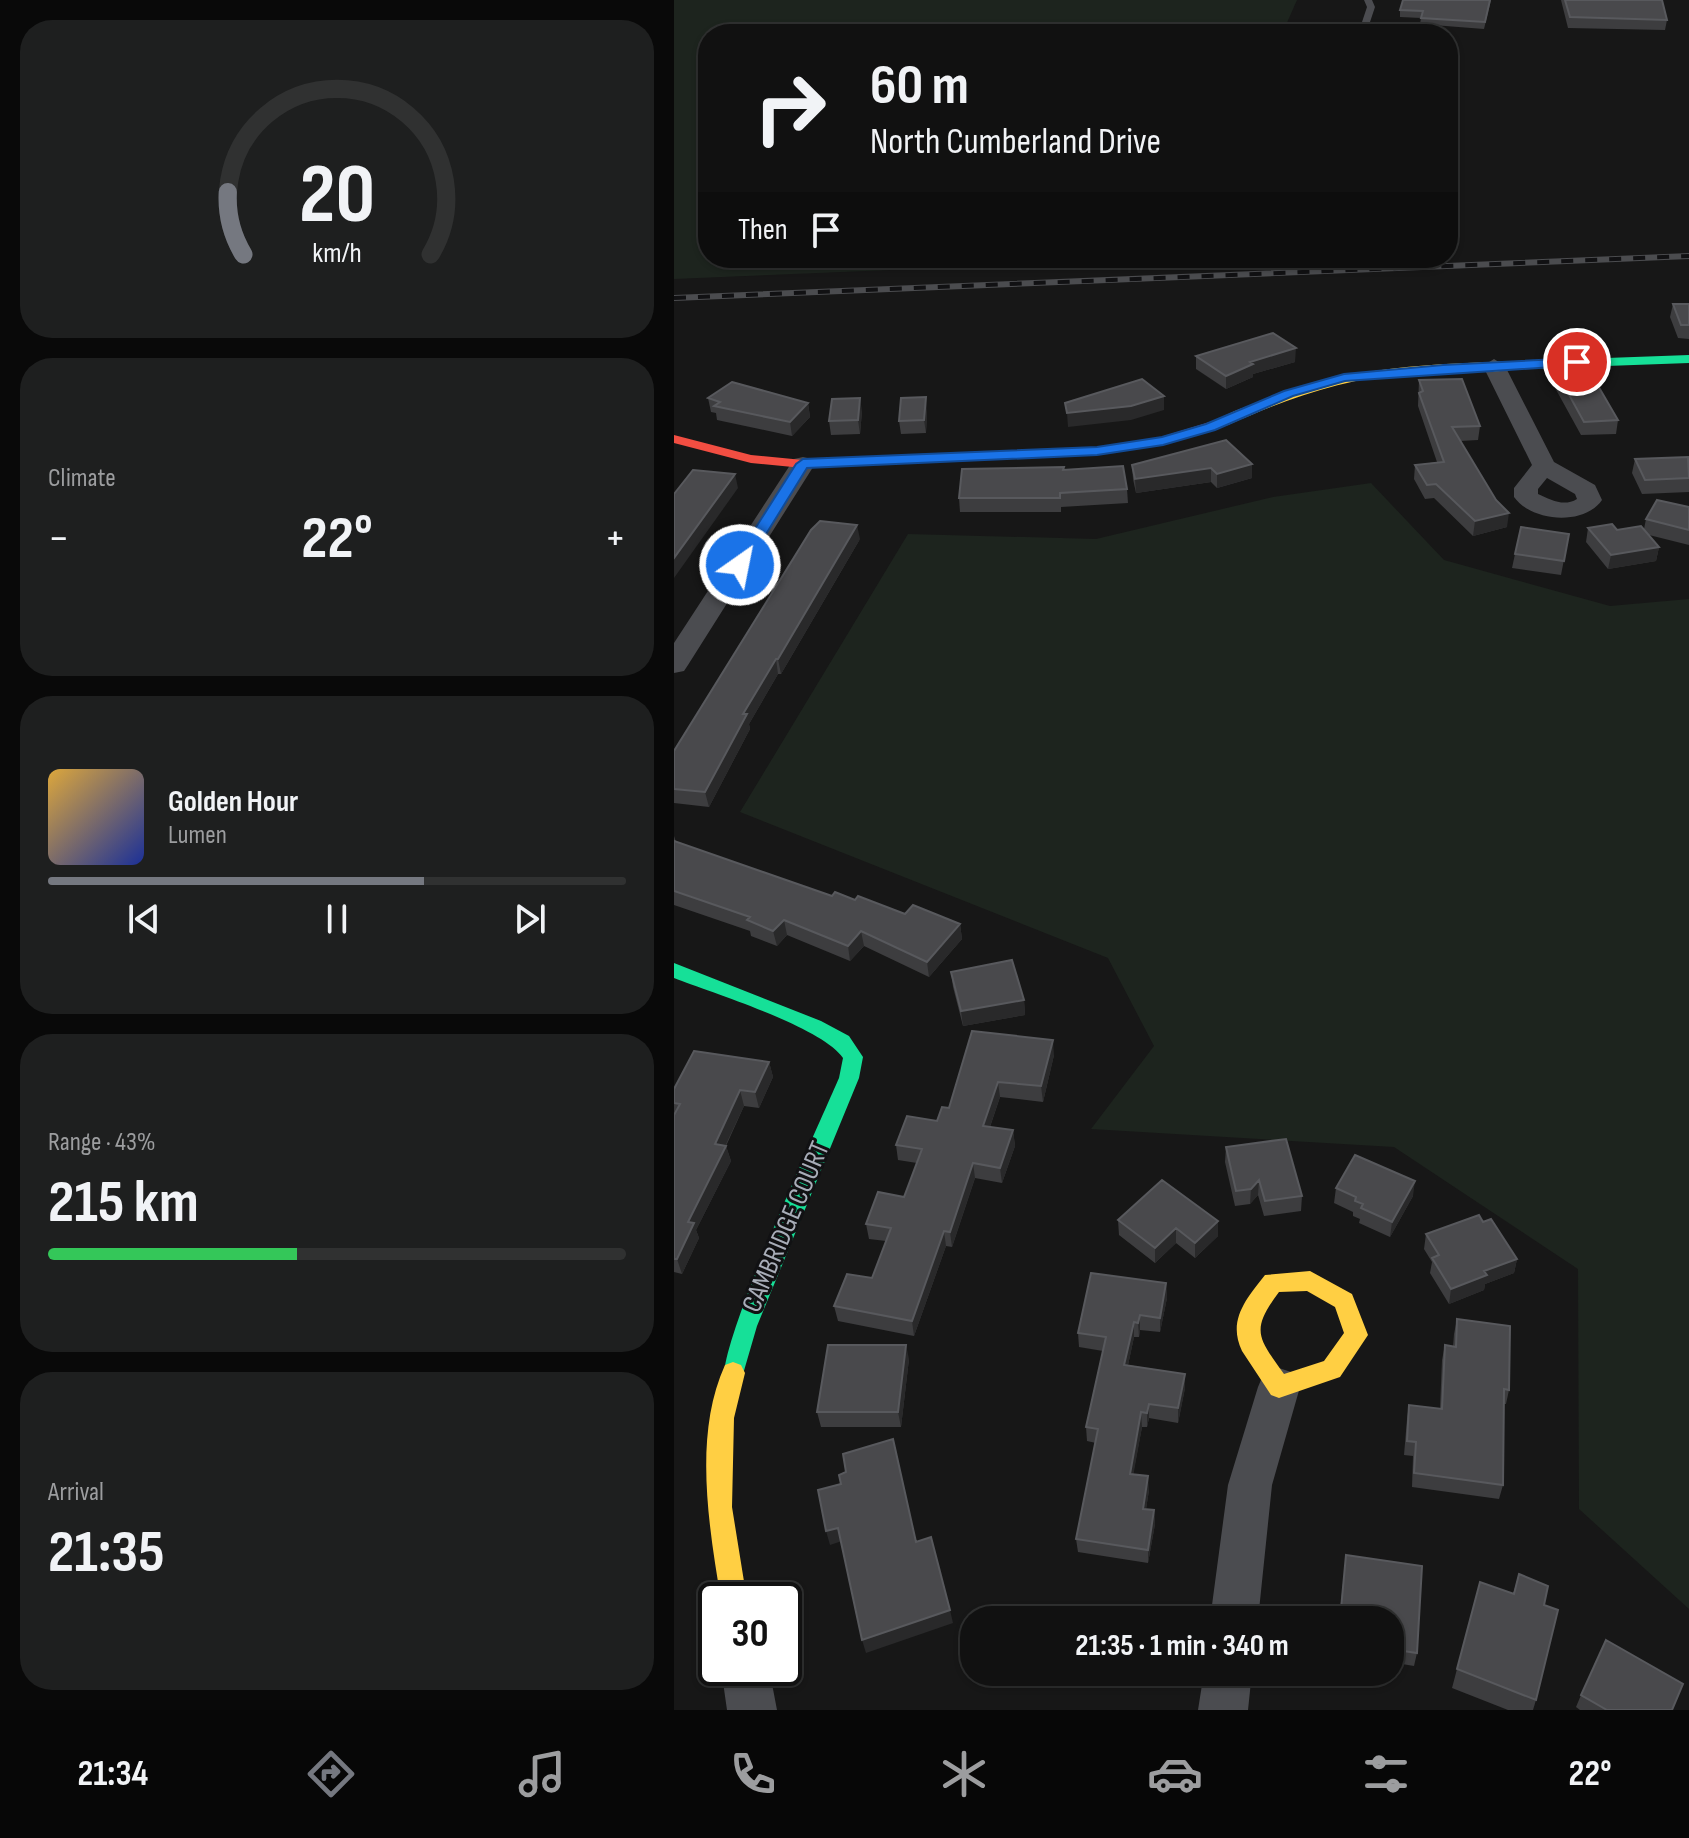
<!DOCTYPE html>
<meta charset="utf-8">
<style>
body{margin:0;font-family:"Sofia Sans Condensed",sans-serif;background:#1e1f1f;color:#f1f3f6;height:100vh;display:flex;flex-direction:column;font-size:30px;white-space:nowrap}
*{box-sizing:border-box;margin:0}
p{font-size:26px;color:#9c9d9f}
.icon{flex:none;width:44px;height:44px;fill:none;stroke:currentColor;stroke-width:2;stroke-linecap:round;stroke-linejoin:round}
.map{position:relative;flex:1;overflow:hidden}
.drawer{display:flex;flex-direction:column;gap:20px;padding:20px;background:#090909;width:674px}
.drawer>*{flex:none}
.hud{position:absolute;left:24px;top:24px;width:760px;height:244px;border-radius:32px;box-shadow:0 2px 6px #0004,0 0 0 2px #303131;background:#111;color:#f1f3f6;overflow:hidden}
.speed{position:absolute;left:24px;top:1582px;display:flex;gap:16px;font-size:40px;font-weight:700;text-align:center}
.speed>*{display:grid;place-content:center;width:104px;height:104px;border-radius:50%;background:#111;box-shadow:0 2px 6px #0004,0 0 0 2px #303131;line-height:1}
.speed .limit{border:4px solid #111;border-radius:12px;background:#fff;color:#111}
.pin{position:absolute;display:grid;place-items:center;width:68px;height:68px;color:#fff;margin:-34px;border:4px solid #fff;border-radius:50%;box-shadow:0 2px 8px #0007}
.me{position:absolute;width:88px;margin:-44px;rotate:33deg;stroke-linejoin:round;filter:drop-shadow(0 0 6px #0008)}
.turn{display:flex;align-items:center;gap:28px;height:168px;padding:0 40px;font-size:36px}
.turn .icon{width:104px;height:104px;stroke-width:2.5}
.turn b{display:block;font-size:56px;line-height:68px}
.then{display:flex;align-items:center;height:76px;padding:0 40px;background:#0003;gap:16px;font-size:30px}
.big{font-size:60px;font-weight:700;line-height:1.1}
.drawer .widget{flex:1;display:flex;flex-direction:column;justify-content:center;gap:12px;min-width:0;padding:0 28px;border-radius:32px;background:#1e1f1f}
.drawer .dial{align-items:center;gap:0}
.dial svg{height:208px;overflow:visible;fill:none;stroke:#303131;stroke-width:7;stroke-linecap:round;text-anchor:middle}
.dial text{fill:#f1f3f6;stroke:none}
.song{display:flex;align-items:center;gap:24px}
.cover{width:96px;height:96px;border-radius:12px;background:linear-gradient(135deg,hsl(40 70% 55%),hsl(230 70% 35%))}
.played{height:8px;border-radius:4px;background:linear-gradient(90deg,#757880 65%,#303131 65%)}
.keys{display:flex;justify-content:space-around;direction:ltr}
.heat{display:flex;justify-content:space-between;align-items:center;font-size:44px;direction:ltr}
.charge{height:12px;border-radius:6px;background:linear-gradient(90deg,#34c759 43%,#303131 0)}
.trip{position:absolute;left:286px;top:1606px;width:444px;height:80px;border-radius:32px;background:#111;box-shadow:0 2px 6px #0004,0 0 0 2px #303131;font-weight:700;line-height:80px;text-align:center}
.menu{display:flex;height:128px;justify-content:space-around;align-items:center;background:#070707;color:#9c9d9f}
.menu .icon{width:56px;height:56px}
.menu .current{color:#757880}
.menu b{font-size:36px;color:#f1f3f6}
main{display:flex;flex:1;min-height:0}
.map>svg:first-child{display:block}
.green{fill:#1d241e}
.lines{fill:none;stroke-linecap:round;stroke-linejoin:round}
.lane{fill:#4b4c50;fill-rule:evenodd}
.street{fill:#4b4c50;fill-rule:evenodd}
.fast{fill:#16e098;fill-rule:evenodd}
.slow{fill:#ffcf43;fill-rule:evenodd}
.jam{fill:#f24e42;fill-rule:evenodd}
.rail-casing{stroke:#4b4c4f;stroke-width:6}
.rail{stroke:#111113;stroke-width:4;stroke-dasharray:12;stroke-linecap:butt}
.wall{fill:#3d3d3f}
.shaded-wall{fill:#29292a}
.building{fill:#49494c;stroke:#58595d;stroke-width:2}
.route{fill:#1a73e8;stroke:#114b97;stroke-width:2}
.labels{text-anchor:middle;dominant-baseline:central;stroke-width:6;stroke-linejoin:round;paint-order:stroke}
.near-street-label{font-size:28px;fill:#a8adb8;stroke:#111113}
</style>
<main>
<section class="drawer">
<div class="widget dial"><svg viewBox="0 0 100 80">
<path d="M14 69A42 42 0 1 1 86 69"/>
<path d="M14 69A42 42 0 0 1 8 45" stroke="#757880"/>
<text x="50" y="56" font-size="32" font-weight="700">20</text>
<text x="50" y="72" font-size="11">km/h</text>
</svg></div>
<div class="widget"><p>Climate</p>
<div class="heat"><a>−</a><b class="big">22°</b><a>+</a></div>
</div>
<div class="widget">
<div class="song"><i class="cover"></i><div><b>Golden Hour</b><p>Lumen</p></div></div>
<div class="played"></div>
<div class="keys"><svg class="icon" aria-label="previous" viewBox="0 0 24 24"><path d="M18 5L8 12l10 7zM5 5v14"/></svg><svg class="icon" aria-label="pause" viewBox="0 0 24 24"><path d="M8 5v14M16 5v14"/></svg><svg class="icon" aria-label="next" viewBox="0 0 24 24"><path d="M6 5l10 7-10 7zM19 5v14"/></svg></div>
</div>
<div class="widget"><p>Range · 43%</p><b class="big">215 km</b><div class="charge"></div></div>
<div class="widget"><p>Arrival</p><b class="big">21:35</b></div>
</section>
<div class="map">
<svg width="1015" height="1710" viewBox="0 0 1015 1710">
<rect width="100%" height="100%" fill="#171717"/>
<!-- green -->
<path class="green" d="M0 0H623L608 34H34V258H505L0 279Z
M697 483 770 560 936 606 1015 599V1609L905 1509 904 1269 720 1147 417 1129 480 1046 434 958 66 812 234 534 422 539 599 497Z"/>
<g class="lines">
<!-- lane -->
<path class="lane" d="M690 0H698L701 7 692 34H684L693 7Z"/>
<!-- street -->
<path class="street" d="M820 359 831 366 880 462 921 485 928 500C910 526 858 522 840 497V488L858 465 809 366ZM873 478 901 494 903 499C890 507 877 500 864 494V489Z
M129 457 138 459 141 464 14 665 10 671 0 673V643L120 459Z
M605 1368 620 1373 626 1387 598 1485 584 1620H536L554 1485 584 1387 590 1373Z
M47 1668H95L103 1710H53Z
M530 1672H578L574 1710H524Z"/>
<!-- fast -->
<path class="fast" d="M1015 355V363L847 369 841 365 847 361Z
M0 963 147 1021 175 1036 189 1057 185 1078 83 1326 67 1381 59 1384 51 1381C39 1355 147 1120 165 1078L169 1058C148 1027 39 993 0 978Z"/>
<!-- slow -->
<path class="slow" d="M847 361 853 365 851 368C814 375 773 370 735 373 669 379 614 398 554 425L542 422C554 412 572 407 587 401 671 366 757 364 847 361Z
M636 1271 678 1294 694 1335 666 1377 605 1398 597 1395 568 1351C553 1320 573 1298 591 1275ZM633 1291 661 1307 670 1333 650 1361 610 1374C584 1337 576 1331 605 1292Z
M59 1362 67 1365 71 1373 60 1418 58 1507 73 1600H47C35 1527 19 1435 51 1365Z"/>
<!-- jam -->
<path class="jam" d="M549 418 556 422 554 425 489 445 423 455 129 468 77 463 0 443V435L77 455 129 460 423 447 487 437Z"/>
<!-- rail casing -->
<g class="rail-casing">
<path id="rail" d="M0 298 1015 256"/>
</g>
<!-- rail -->
<use href="#rail" class="rail"/>
</g>
<!-- wall -->
<path class="wall" d="M817 0 810 29 746 24 747 18 726 17V10Z
M887 0H988L993 20 991 30 894 28Z
M999 304H1015V339L1004 338 996 317Z
M522 356 621 362 579 374V377L552 389 522 369Z
M883 373 944 420 942 434 907 435 880 386Z
M745 380 806 426 804 440 786 441 833 527 799 536 760 498 751 499 740 479 741 465 763 462 744 406Z
M34 398 134 403 136 417 118 436 43 420 42 413 37 412Z
M188 411 186 434 157 435 155 421Z
M253 411 252 433 227 434 225 421Z
M961 459H1015V492L968 494 958 473Z
M578 464V478L543 488 537 482 462 493 459 479 458 465Z
M390 470 453 489 454 503 387 507V512H286L285 498Z
M1015 507V545L975 535 985 547 982 561 934 569 912 542 914 528 943 530 970 529 972 519Z
M895 534 887 575 838 568 841 554Z
M186 539 107 674H104L75 724 76 729 35 807 0 803V751Z
M0 836 2 842 158 896 181 900 231 914 286 924 288 939 255 977 190 946 176 961 113 935 103 946 77 936 76 931 0 905Z
M277 972 350 1000 351 1015 289 1026 279 987Z
M298 1031 380 1055 369 1102 326 1097 316 1127 339 1130 341 1146 328 1183 301 1178 278 1247 272 1246 240 1336 164 1321 160 1306 198 1278 212 1241 195 1239 192 1224 230 1197 243 1163 224 1160 222 1145 263 1121 275 1108Z
M95 1062 99 1077 85 1108 70 1106 52 1146 57 1161 22 1230 25 1238 8 1274 0 1272V1089Z
M552 1147 628 1196 627 1211 590 1216 584 1195 576 1204 561 1206 551 1162Z
M662 1188 739 1196 716 1237 685 1223 686 1219 679 1216V1212L660 1203Z
M444 1220 544 1221V1236L521 1258 502 1243 481 1263 445 1235Z
M809 1222 843 1259 840 1273 811 1284 810 1290 775 1304 756 1273 758 1262 750 1249 752 1234Z
M492 1283 493 1298 486 1332 466 1330 465 1337H460L454 1365 511 1374V1388L504 1423 475 1418 473 1427H468L459 1474 475 1490 472 1509 480 1510 481 1524 474 1563 404 1552 402 1539 422 1443 413 1441 412 1427 429 1351 405 1347 404 1333Z
M783 1319 835 1390 832 1404H829V1485L825 1499 738 1487 739 1456 730 1455 733 1419 735 1405 766 1409 768 1360 771 1345 779 1347 780 1334Z
M235 1359 227 1427H147L143 1412Z
M672 1555 743 1653 740 1666 716 1662V1620H665Z
M845 1574 870 1605 862 1700 859 1710H834L778 1688 806 1582 839 1594Z
M685 1672H706V1675Z
M907 1695 998 1710H906L902 1707Z"/>
<!-- shaded-wall -->
<path class="shaded-wall" d="M622 348 621 362 579 374V377L552 389V376L576 362Z
M490 396V410L457 420 394 427 393 413Z
M252 397 253 411 252 433 250 420Z
M186 398 188 411 186 434 184 420Z
M134 403 136 417 118 436 116 422Z
M578 464V478L543 488V474Z
M537 468V482L462 493 461 479Z
M61 474 64 488 0 578V558Z
M835 513 833 527 799 536 801 521Z
M183 525 186 539 107 674 104 659Z
M985 547 982 561 934 569 937 555Z
M102 659 104 674 75 724 76 729 35 807 31 792 69 714Z
M110 920 113 935 103 946 99 931Z
M286 924 288 939 255 977 253 962Z
M187 931 190 946 176 961 174 946Z
M350 1000 351 1015 289 1026 287 1011Z
M379 1040 380 1055 369 1102 367 1086Z
M95 1062 99 1077 85 1108 81 1092Z
M324 1082 326 1097 311 1141 309 1126Z
M66 1090 70 1106 45 1159 41 1144Z
M339 1130 341 1146 328 1183 326 1168Z
M52 1146 57 1161 22 1230 25 1238 8 1274 3 1259 14 1222Z
M299 1163 301 1178 278 1247 276 1232Z
M585 1180 584 1195 576 1204 577 1189Z
M741 1181 739 1196 716 1237 718 1222Z
M544 1221V1236L521 1258V1243Z
M502 1228V1243L481 1263V1248Z
M270 1231 272 1246 240 1336 238 1321Z
M843 1259 840 1273 811 1284 810 1290 775 1304 777 1289 810 1271Z
M492 1283 493 1298 486 1332V1318Z
M466 1315V1330L465 1337 464 1323Z
M460 1322V1337L451 1379 450 1365Z
M232 1345 235 1359 227 1427 224 1412Z
M511 1374V1388L504 1423V1408Z
M475 1404V1418L473 1427V1413Z
M467 1412 468 1427 457 1488 456 1474Z
M474 1476 475 1490 470 1522 469 1509Z
M480 1510 481 1524 474 1563V1550Z
M164 1528 168 1541 156 1545 152 1531Z
M276 1610 279 1623 192 1653 188 1640Z"/>
<!-- building -->
<path class="building" d="M729 0H816L811 22 747 18 749 11 726 10Z
M891 0H988L993 20 896 17Z
M999 304H1015V325H1007Z
M599 333 622 348 576 362 579 364 552 376 522 356Z
M916 372 944 420 910 422 883 373Z
M468 379 490 396 457 406 393 413 391 403Z
M788 379 806 426 778 427 822 500 835 513 801 521 762 484 753 485 741 465 770 462 745 393 749 391 745 380Z
M58 382 134 403 116 422 40 406 46 402 34 398Z
M252 397 250 420 225 421 227 398Z
M186 398 184 420 155 421 158 399Z
M552 440 578 464 543 474 537 468 461 479 458 465Z
M1014 457 1015 478 971 480 961 459Z
M449 466 453 489 386 493V498H285L288 469 390 467 389 470Z
M19 470 61 474 0 558V494Z
M983 500 1015 507V530L972 519Z
M146 521 183 525 104 659H102L69 714H73L31 792 0 789V751L137 530Z
M938 524 943 530 967 526 985 547 937 555 914 528Z
M847 527 895 534 890 561 841 554Z
M0 841 158 896 161 892 181 900 184 896 231 914 239 905 286 924 253 962 187 931 174 946 110 920 99 931 73 920 76 917 0 891Z
M338 960 350 1000 287 1011 277 972Z
M298 1031 379 1040 367 1086 324 1082 309 1126 339 1130 326 1168 299 1163 276 1232 270 1231 238 1321 160 1306 173 1274 198 1278 217 1228 192 1224 204 1192 230 1197 248 1149 222 1145 233 1116 263 1121 268 1107 275 1108Z
M20 1051 95 1062 81 1092 66 1090 41 1144 52 1146 14 1222 20 1223 3 1259H0V1115L6 1104 0 1103V1089Z
M612 1139 628 1196 591 1201 585 1180 577 1189 562 1191 552 1147Z
M681 1155 741 1181 718 1222 687 1208 689 1204 681 1201 682 1197 662 1188Z
M488 1180 544 1221 521 1243 502 1228 481 1248 444 1220Z
M805 1215 809 1222 817 1219 843 1259 810 1271 813 1275 777 1289 758 1258 765 1255 752 1234Z
M417 1273 492 1283 486 1318 466 1315 464 1323 460 1322 450 1365 511 1374 504 1408 475 1404 473 1413 467 1412 456 1474 474 1476 469 1509 480 1510 474 1550 402 1539 424 1429 412 1427 432 1337 404 1333Z
M783 1319 836 1326 835 1390 830 1389 829 1485 740 1473 742 1442 733 1441 735 1405 768 1409 771 1345 782 1347Z
M154 1345H232L224 1412H143Z
M219 1439 242 1542 257 1537 276 1610 188 1640 164 1528 152 1531 144 1490 167 1484 165 1475 172 1472 169 1454Z
M672 1555 748 1566 743 1653 716 1649V1620H666Z
M845 1574 874 1586 870 1605 884 1610 862 1700 783 1669 806 1582 840 1594Z
M932 1640 1009 1684 998 1710H933L907 1695Z"/>
<!-- route -->
<path class="route" d="M903 358 909 362 908 365 671 381 619 396 541 430 489 445 423 455 133 468 71 568H60L58 565 122 464 129 459 423 447 488 437 532 424 610 391 670 374 769 365Z"/>
<g class="labels">
<!-- near-street labels -->
<g class="near-street-label">
<text transform="translate(112 1227) rotate(-67)">CAMBRIDGE COURT</text>
</g>
</g>
</svg>
<div class="speed"><div class="limit">30</div></div>
<div class="pin" style="left:903px;top:362px;background:#d93025"><svg class="icon" aria-label="arrive" viewBox="0 0 24 24"><path d="M6 21V4h12l-3 4 3 4H6"/></svg></div>
<svg class="me" style="left:66px;top:565px" viewBox="-20 -20 40 40"><circle r="17" fill="#1a73e8" stroke="#fff" stroke-width="3"/><path d="M0-11L8 9 0 5-8 9z" fill="#fff"/></svg>
<div class="trip">21:35 · 1 min · 340 m</div>
<div class="hud">
<div class="turn"><svg class="icon" aria-label="right" viewBox="0 0 24 24"><path d="M7 20v-9h11M14 6l5 5-5 5"/></svg><div><b>60 m</b>North Cumberland Drive</div></div>
<div class="then">Then<svg class="icon" aria-label="arrive" viewBox="0 0 24 24"><path d="M6 21V4h12l-3 4 3 4H6"/></svg></div>
</div>
</div>
</main>
<nav class="menu">
<b>21:34</b>
<svg class="icon current" aria-label="directions" viewBox="0 0 24 24"><path d="M12 3l9 9-9 9-9-9zM9 14v-3h6M13 9l2 2-2 2"/></svg>
<svg class="icon" aria-label="music" viewBox="0 0 24 24"><path d="M9 18V5l10-2v13"/><circle cx="6" cy="18" r="3"/><circle cx="16" cy="16" r="3"/></svg>
<svg class="icon" aria-label="phone" viewBox="0 0 24 24"><path d="M5 4h4l2 5-3 2q2 4 5 5l2-3 5 2v4C11 20 4 13 5 4z"/></svg>
<svg class="icon" aria-label="climate" viewBox="0 0 24 24"><path d="M12 3v18M4 7l16 10M4 17L20 7"/></svg>
<svg class="icon" aria-label="car" viewBox="0 0 24 24"><path d="M5 17H2v-5l4-1 3-4h7l3 4 3 1v5h-3M9 17h6M6 11h13"/><circle cx="7" cy="17" r="2"/><circle cx="17" cy="17" r="2"/></svg>
<svg class="icon" aria-label="filters" viewBox="0 0 24 24"><path d="M4 7h16M4 17h16"/><circle cx="9" cy="7" r="2"/><circle cx="15" cy="17" r="2"/></svg>
<b>22°</b>
</nav>
